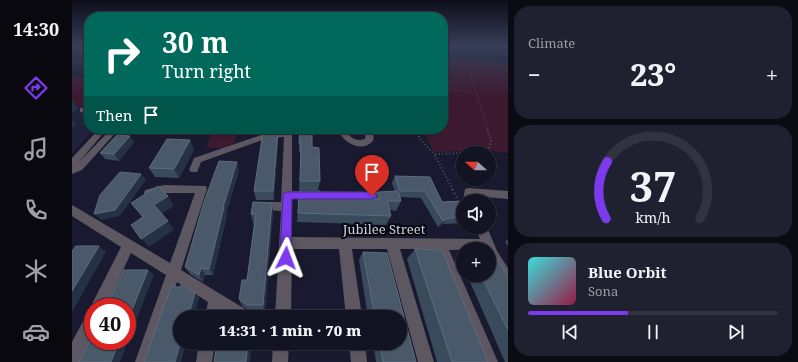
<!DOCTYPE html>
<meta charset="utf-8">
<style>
body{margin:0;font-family:"Noto Serif",serif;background:#202130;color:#f1f3f6;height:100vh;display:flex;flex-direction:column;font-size:15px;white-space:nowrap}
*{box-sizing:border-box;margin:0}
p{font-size:13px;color:#9d9ea6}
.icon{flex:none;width:22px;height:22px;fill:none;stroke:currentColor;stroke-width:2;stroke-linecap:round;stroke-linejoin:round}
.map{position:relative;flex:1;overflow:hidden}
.drawer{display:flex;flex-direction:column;gap:6px;padding:6px;background:#0a0b13;width:290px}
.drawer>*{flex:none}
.banner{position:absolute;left:12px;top:12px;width:364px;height:122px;border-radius:16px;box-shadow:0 1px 3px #0004,0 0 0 1px #323341;background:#00695c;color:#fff;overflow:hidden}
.needle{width:26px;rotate:291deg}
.controls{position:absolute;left:384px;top:146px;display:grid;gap:8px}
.controls a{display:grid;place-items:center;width:40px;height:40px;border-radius:50%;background:#131423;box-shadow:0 1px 3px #0004,0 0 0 1px #323341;font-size:20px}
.speed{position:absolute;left:12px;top:298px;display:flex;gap:8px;font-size:20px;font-weight:700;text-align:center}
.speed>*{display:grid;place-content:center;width:52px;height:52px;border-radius:50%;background:#131423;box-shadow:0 1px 3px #0004,0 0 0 1px #323341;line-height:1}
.speed .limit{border:6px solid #d22;background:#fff;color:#111}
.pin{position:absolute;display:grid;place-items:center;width:34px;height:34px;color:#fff;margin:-41px -17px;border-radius:50% 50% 50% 0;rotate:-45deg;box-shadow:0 0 4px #0007}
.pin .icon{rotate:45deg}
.me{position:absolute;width:44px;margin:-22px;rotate:3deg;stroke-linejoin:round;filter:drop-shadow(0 0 3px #0008)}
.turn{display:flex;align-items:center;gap:14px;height:84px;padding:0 12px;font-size:18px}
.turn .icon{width:52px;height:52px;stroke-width:2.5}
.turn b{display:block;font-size:28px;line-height:34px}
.then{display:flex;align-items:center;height:38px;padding:0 12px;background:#0003;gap:8px;font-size:15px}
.big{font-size:30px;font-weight:800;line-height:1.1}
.drawer .tile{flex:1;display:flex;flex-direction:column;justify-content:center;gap:6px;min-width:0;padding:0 14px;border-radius:16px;background:#202130}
.drawer .dial{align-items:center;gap:0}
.dial svg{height:104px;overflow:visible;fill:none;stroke:#323341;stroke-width:7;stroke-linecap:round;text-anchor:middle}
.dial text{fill:#f1f3f6;stroke:none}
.song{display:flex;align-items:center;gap:12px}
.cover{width:48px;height:48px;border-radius:6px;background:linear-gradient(135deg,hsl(180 70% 55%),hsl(340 70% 35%))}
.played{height:4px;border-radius:2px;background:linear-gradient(90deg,#7c3aed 40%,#323341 40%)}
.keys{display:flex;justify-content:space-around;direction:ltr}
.heat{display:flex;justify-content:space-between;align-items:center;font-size:22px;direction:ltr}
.trip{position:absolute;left:101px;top:310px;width:234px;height:40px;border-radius:20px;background:#131423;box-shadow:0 1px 3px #0004,0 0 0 1px #323341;font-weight:800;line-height:40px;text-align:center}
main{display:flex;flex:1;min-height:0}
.tab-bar{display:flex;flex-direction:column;width:72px;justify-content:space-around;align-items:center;background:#08080e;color:#9d9ea6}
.tab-bar .icon{width:28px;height:28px}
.tab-bar .on{color:#7c3aed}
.tab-bar b{font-size:18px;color:#f1f3f6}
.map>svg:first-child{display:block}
.built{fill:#21233e}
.green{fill:#3d1930}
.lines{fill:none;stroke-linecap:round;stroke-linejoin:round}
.path-far3{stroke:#535568;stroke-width:1;stroke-dasharray:0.5 1.5;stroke-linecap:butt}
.path-far2{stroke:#535568;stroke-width:1.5;stroke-dasharray:0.5 2;stroke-linecap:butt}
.path-far1{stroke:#535568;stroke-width:2;stroke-dasharray:1 2.5;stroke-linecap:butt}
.path{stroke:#535568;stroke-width:2.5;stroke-dasharray:1 3.5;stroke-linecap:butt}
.minor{fill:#5d5761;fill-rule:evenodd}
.wall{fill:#384a5c}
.shaded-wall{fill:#253144}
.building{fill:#49596a;stroke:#5e6c7c}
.route{fill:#7c3aed;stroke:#51269a}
.labels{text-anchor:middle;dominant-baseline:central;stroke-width:4;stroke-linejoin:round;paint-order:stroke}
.near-street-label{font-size:13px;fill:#cfd1df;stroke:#06060f}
</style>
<main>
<nav class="tab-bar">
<b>14:30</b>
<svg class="icon on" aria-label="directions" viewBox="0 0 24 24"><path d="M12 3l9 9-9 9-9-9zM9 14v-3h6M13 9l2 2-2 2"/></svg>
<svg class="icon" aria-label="music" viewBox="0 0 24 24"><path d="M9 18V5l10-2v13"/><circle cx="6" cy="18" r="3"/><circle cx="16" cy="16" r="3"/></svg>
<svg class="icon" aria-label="phone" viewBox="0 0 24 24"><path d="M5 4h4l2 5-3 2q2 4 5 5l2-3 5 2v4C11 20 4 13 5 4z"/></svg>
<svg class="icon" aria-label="climate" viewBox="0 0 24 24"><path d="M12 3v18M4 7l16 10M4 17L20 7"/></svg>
<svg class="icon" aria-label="car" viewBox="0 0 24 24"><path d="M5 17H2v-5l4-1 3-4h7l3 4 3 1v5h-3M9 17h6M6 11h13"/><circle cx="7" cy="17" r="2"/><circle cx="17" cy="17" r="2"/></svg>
</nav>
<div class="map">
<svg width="436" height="362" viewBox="0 0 436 362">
<rect width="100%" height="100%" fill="#191a2f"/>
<!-- built -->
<path class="built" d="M0 77H17V129H22L0 153Z"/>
<!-- green -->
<path class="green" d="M371 58 436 64V153L416 150 362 152 351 129H371Z
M0 77H17V100L10 106H0Z
M144 129H166L162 144 150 149 134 147 140 132Z"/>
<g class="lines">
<!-- path-far3 -->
<path class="path-far3" d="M0 52 12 47
M0 62 17 60
M401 84 394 61 436 65"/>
<!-- path-far2 -->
<path class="path-far2" d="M401 83 416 130
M371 88 403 93"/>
<!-- path-far1 -->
<path class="path-far1" d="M347 129V138L362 154
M399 153 416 152 419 141 415 129
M381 190 362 154 391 153"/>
<!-- path -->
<path class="path" d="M380 189 385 198"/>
<!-- minor -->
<path class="minor" d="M8 108 17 109V113L8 112Z
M27 129H35L6 163 39 129H47L10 170 0 174V158Z
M212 129H220V191L314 192 318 193 319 196 318 199 314 200 220 199V237L408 239 403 227H415L425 251 436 268V287L431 285 417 261V249L377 250 426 362H410L364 249H328L362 362H346L315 249H280L290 317H274L267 249H220L219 317H203L209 211 183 209 182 206 183 203 187 202H209L212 137 196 138 129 162 125 172H119L117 170 122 158 192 134 212 131Z
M265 129H273C278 138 283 142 293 139 295 133 289 133 286 129 295 129 304 129 301 141 289 154 271 142 265 129Z
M92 185 134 186 135 189 109 270 178 312 181 317H159L149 311V317H133L136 302 105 282 79 362H63L94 275 59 253 34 307H21V333L7 362H0V342L16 312 20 310 19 307 21 302 49 247 0 216V205L98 263 123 193H92L77 197 73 196 72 193 73 190Z
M397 188 436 191V199L402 196 401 201 391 202 393 189Z
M127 343H143L140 362H124Z
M201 343H217L216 362H200Z
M277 343H293L295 362H279Z"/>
</g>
<!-- wall -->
<path class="wall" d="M206 130V139L202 200H184L182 191Z
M238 132 240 147 248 181 246 190H227L229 152H227V143Z
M118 140 122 150 107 178 83 177 77 168Z
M62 142 47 161 33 159 28 153Z
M167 171 154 213 155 215 141 275H133L131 282 118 274 113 267Z
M323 176 358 177 370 202 391 201V223L371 224 366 227 349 198 328 197 329 201 324 211 318 210 319 216 314 225 225 222 227 191 248 197 303 199 306 192H323L320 183Z
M201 212 193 311H179L170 306 167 299 175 280 182 223H181L179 214Z
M436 239V246L433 242Z
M343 249 416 362H365L335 259Z
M291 252 315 253 344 362H304L301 343H328V317H296L287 260Z
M395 275H417L436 278V362H433Z"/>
<!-- shaded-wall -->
<path class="shaded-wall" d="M0 99 6 108 0 114Z
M0 118 4 124 0 128Z
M206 130V139L202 200 201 191Z
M58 136 62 142 47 161 42 154Z
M118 140 122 150 107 178 102 169Z
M165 162 167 171 154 213 155 215 141 275 137 269 151 207Z
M69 174 74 180 48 216 29 220 22 214Z
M96 196 102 206 88 215 82 205Z
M200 203 201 212 193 311 191 305Z
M377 218 371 224 366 227 371 221Z
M96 221 102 230 77 247 69 239Z
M27 246 34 252 0 312V291Z
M129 268 133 275 131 282 127 275Z
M76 270 82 275 48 362H39L47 341H55V322Z
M123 293 127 298 122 317H116Z
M108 343H114L109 362H103Z
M176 343H180L178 362H174Z"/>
<!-- building -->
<path class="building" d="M228 129H238V132L240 133V147L247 148 248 181H228L229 144 227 143Z
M196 130H206L201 191H182L191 132Z
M45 135 58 136 42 154 28 153Z
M95 139 118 140 102 169 77 168Z
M147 161 165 162 151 207H152L137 269 129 268 127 275 113 267 132 202Z
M48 172 69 174 43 210 22 214 28 195Z
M323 176 358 177 370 202 391 201V217L377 218 371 221 353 191H328Z
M86 186 96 196 82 205 96 221 69 239 59 225 71 217 59 203Z
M227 191H248V197L308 199 306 192 326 191 329 201H315L319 216 226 213Z
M181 202 200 203 191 305H176L167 299 170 280H175L184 214H179Z
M4 246H27L0 291V251Z
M343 249 370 250 416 362H380Z
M291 252 315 253 344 362H311L308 343H328V317H303Z
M417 261H427L436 278V330L409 275H417Z
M52 270H76L55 322V307H34Z
M109 285 123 293 116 317H108V343L103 362H72L99 287H108Z
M21 334V341H47L39 362H7Z
M145 343H176L174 362H142Z"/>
<!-- sky -->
<linearGradient id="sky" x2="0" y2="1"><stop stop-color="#0e0e1a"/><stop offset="0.48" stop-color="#383e58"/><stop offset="1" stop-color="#383e58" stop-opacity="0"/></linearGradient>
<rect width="436" height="97" fill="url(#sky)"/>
<!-- route -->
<path class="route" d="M215 192H300L303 193 305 196 303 198 300 199H220L219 258 218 262 214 264 209 262 208 258 211 195 212 193Z"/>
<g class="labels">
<!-- near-street labels -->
<g class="near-street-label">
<text x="312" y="229">Jubilee Street</text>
</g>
</g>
</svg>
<div class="controls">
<a><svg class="needle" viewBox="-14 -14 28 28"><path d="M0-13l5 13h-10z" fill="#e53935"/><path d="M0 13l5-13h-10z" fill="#9d9ea6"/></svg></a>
<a><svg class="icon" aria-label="sound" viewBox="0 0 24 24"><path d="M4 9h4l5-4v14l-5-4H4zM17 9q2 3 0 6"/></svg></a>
<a>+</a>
</div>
<div class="speed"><div class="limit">40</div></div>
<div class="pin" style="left:300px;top:196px;background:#d93025"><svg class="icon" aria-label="arrive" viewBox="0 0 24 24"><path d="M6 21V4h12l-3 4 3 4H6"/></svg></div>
<svg class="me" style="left:214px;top:258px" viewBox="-20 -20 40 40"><path d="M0-17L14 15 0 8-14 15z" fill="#7c3aed" stroke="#fff" stroke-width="4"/></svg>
<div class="trip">14:31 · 1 min · 70 m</div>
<div class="banner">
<div class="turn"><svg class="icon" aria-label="right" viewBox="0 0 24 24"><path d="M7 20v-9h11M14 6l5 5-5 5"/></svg><div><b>30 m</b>Turn right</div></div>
<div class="then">Then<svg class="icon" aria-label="arrive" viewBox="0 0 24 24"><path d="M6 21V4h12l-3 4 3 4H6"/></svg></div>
</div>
</div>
<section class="drawer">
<div class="tile"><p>Climate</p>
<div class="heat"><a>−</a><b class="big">23°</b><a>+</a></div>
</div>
<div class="tile dial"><svg viewBox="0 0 100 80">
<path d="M14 69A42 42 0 1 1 86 69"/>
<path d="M14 69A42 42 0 0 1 15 25" stroke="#7c3aed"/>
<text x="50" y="56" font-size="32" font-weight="700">37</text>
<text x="50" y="72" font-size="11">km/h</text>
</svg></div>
<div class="tile">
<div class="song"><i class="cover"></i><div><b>Blue Orbit</b><p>Sona</p></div></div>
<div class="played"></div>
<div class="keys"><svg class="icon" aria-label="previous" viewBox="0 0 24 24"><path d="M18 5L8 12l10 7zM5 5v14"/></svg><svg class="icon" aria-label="pause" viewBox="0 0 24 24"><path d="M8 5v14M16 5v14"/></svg><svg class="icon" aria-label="next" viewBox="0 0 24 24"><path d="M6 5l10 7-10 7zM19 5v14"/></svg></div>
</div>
</section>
</main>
